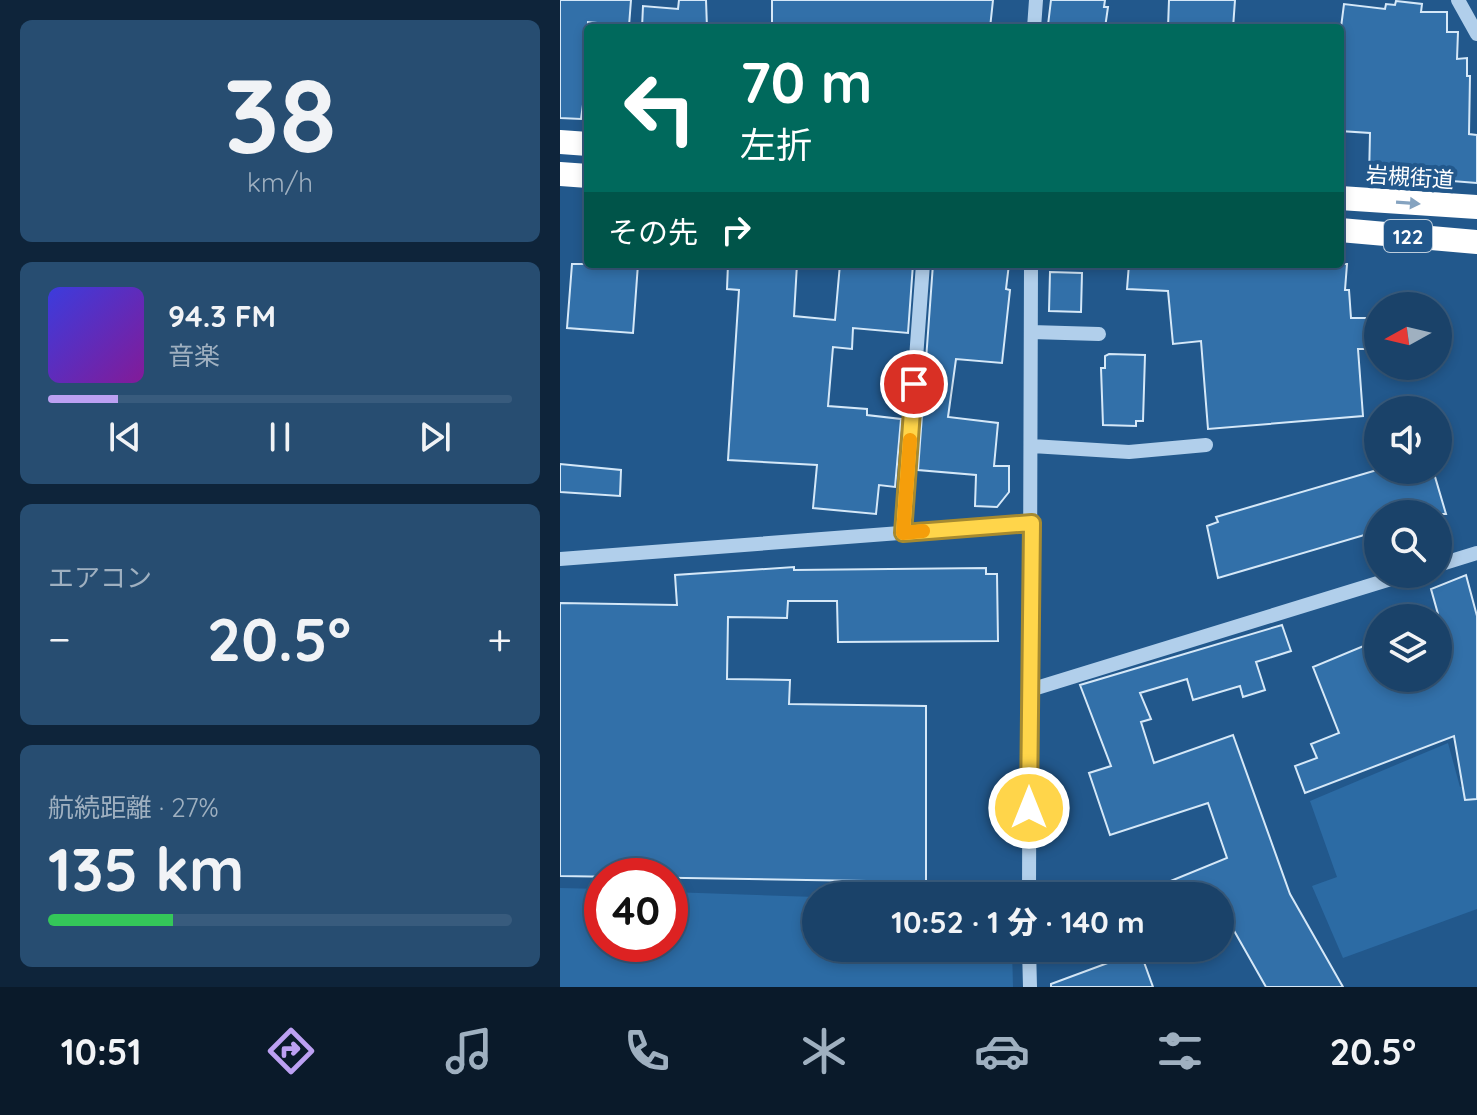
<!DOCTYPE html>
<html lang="ja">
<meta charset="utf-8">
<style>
body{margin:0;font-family:Quicksand,"Noto Sans JP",sans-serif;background:#274d71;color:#f1f3f6;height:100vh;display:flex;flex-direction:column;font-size:30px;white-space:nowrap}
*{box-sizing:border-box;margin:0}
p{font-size:26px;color:#9fb0c0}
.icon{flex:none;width:44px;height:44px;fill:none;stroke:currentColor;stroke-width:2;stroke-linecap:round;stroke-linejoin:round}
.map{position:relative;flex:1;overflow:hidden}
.side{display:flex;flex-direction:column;gap:20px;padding:20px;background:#0e243a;width:560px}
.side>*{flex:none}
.guide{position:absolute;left:24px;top:24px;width:760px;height:244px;border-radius:8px;box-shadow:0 4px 12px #0003,0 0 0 2px #385b7d;background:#00695c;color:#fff;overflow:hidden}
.needle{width:52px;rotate:262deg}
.controls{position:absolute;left:804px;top:292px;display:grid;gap:16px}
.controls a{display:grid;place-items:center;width:88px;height:88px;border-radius:50%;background:#1a4269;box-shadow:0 4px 12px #0003,0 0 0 2px #385b7d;font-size:40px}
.speed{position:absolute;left:24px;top:858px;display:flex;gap:16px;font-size:40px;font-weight:700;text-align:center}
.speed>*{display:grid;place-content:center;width:104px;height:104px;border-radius:50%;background:#1a4269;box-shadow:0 4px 12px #0003,0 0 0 2px #385b7d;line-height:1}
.speed .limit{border:12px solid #d22;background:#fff;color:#111}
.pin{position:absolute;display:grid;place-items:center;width:68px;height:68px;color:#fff;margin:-34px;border:4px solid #fff;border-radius:50%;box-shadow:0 2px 8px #0007}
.me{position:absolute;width:88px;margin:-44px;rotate:0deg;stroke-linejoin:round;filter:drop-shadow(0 0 6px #0008)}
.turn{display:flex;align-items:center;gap:28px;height:168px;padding:0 24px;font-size:36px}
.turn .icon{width:104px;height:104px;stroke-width:2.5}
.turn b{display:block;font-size:56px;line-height:68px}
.then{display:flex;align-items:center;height:76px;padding:0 24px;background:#0003;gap:16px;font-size:30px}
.big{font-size:60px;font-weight:800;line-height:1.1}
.side .tile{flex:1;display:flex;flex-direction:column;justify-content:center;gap:12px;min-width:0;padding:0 28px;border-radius:12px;background:#274d71}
.side .dial{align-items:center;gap:0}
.dial b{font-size:104px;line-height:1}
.song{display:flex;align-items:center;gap:24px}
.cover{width:96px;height:96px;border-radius:12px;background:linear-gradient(135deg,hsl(240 70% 55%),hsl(290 70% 35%))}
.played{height:8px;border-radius:4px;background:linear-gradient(90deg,#bca0f2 15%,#385b7d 15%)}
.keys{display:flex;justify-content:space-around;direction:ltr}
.heat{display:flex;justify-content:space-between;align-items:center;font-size:44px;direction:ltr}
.charge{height:12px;border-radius:6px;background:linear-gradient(90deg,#34c759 27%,#385b7d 0)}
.trip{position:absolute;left:242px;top:882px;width:432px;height:80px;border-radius:40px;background:#1a4269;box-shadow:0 4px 12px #0003,0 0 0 2px #385b7d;font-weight:800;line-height:80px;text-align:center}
.dock{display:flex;height:128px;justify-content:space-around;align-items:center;background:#0a1a2a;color:#9fb0c0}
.dock .icon{width:56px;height:56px}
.dock .active{color:#bca0f2}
.dock b{font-size:36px;color:#f1f3f6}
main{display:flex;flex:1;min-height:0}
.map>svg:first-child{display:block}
.green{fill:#2c6ba4}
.building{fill:#3270a9;stroke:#d5e8f8;stroke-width:2}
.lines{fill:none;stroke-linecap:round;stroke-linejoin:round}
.minor{stroke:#b1cfeb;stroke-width:14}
.highway{stroke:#fff;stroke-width:24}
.oneway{fill:#85a3c0}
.route-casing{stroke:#a68a30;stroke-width:20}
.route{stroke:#ffd54a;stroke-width:14}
.slow{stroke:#f59e0b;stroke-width:14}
.labels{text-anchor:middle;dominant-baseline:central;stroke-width:8;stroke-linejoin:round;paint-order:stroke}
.shield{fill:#22588c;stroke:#bdcddc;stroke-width:2}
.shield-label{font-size:20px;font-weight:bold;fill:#fff}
.street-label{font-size:22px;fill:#fff;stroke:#22588c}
</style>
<main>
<section class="side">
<div class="tile dial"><b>38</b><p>km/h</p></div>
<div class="tile">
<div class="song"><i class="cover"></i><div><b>94.3 FM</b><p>音楽</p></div></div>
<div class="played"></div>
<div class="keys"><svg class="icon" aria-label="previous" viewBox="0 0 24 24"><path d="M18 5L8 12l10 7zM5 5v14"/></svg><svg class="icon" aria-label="pause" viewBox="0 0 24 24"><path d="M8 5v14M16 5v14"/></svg><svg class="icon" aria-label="next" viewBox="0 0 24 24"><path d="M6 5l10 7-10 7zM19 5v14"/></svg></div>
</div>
<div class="tile"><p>エアコン</p>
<div class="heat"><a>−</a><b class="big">20.5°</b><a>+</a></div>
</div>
<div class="tile"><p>航続距離 · 27%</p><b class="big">135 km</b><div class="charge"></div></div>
</section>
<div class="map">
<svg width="917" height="987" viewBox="0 0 917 987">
<rect width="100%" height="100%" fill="#22588c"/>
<!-- green -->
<path class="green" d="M888 743 900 787 917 783V909L783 958 752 886 777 877 750 801Z
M0 888 42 889V944H110V892L256 897V948H452L453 987H0Z"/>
<!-- building -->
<path class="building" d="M0 0H71L69 26 28 22V69L21 119 0 118Z
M119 0H146L147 28H82L83 6 118 9Z
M212 0H433L430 28 212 26Z
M491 0H545L544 7H548L545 28 488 25Z
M609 0H675L673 28H608Z
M836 1 862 4 861 12H887V32H898L897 59 907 58V76H910L909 134 917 135V183L830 176V179H809L810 133 780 131V35L784 4 825 9 826 4 835 5Z
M12 264H78L73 333 7 328Z
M168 264H237L234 316 275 320 280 264H353L348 333 293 328 292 349 273 347 268 406 307 409V415L341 419 335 487 319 485 316 514 253 508 257 465 168 460 179 290 167 289Z
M373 264H449L446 289 450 290 442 363 396 359 388 417 438 423 434 466H449V492L437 507 415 506 416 475 358 470Z
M569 264H787L785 290H789L791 318H818V349H798L803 416 648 429 641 341 613 344 608 291 567 289Z
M490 272 522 273 521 312 489 311Z
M549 354 585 355 583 421H576V426L543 425 541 368H545V356Z
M0 464 61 470 60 496 0 492Z
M817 470H873L886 514H818V531L658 578 647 526 658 522 656 517Z
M234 567V570L426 568V574H437L438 641 278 642 277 601H228L227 618 168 617 167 679 230 680 229 704 366 706V882L0 876V603L117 605 115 575Z
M906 575 917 616V799L905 800 894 736 745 793 735 766 757 758 751 744 779 733 753 667 818 640V678H878V614L871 589Z
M722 625 731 651 696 662 705 690 683 697 680 686 633 700 627 679 580 693 591 719 581 722 594 763 673 735 730 894 783 987H706L660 906V896H574L667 858 648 803 550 835 529 773 551 766 520 685Z
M580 951 593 987H491V984Z"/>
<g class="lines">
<!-- minor -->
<path class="minor" d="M898 0 917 34
M474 28 476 0
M471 332 539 334
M472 446 569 452 646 445
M343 533 363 264
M0 559 472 523
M878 565 917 553
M470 690 847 574
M469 896 471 264
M469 948 470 987"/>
<!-- highway -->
<path class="highway" d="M0 142 28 144
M0 174 28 176
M780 198 917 207
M780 230 917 242"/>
</g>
<!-- one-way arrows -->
<defs><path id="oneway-solid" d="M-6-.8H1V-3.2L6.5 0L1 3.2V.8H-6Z" transform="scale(2)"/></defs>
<use class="oneway" href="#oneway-solid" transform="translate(848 203) rotate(4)"/>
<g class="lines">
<!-- route casing -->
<g class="route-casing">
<path id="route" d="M354 384 343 533 472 523 469 808"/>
</g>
<!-- route -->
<use href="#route" class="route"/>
<!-- slow -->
<path class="slow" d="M350 440 343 533 363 531"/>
</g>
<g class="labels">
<!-- shield labels -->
<rect class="shield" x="824" y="220" width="48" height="32" rx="6"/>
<g class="shield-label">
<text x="848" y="236">122</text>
</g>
<!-- street labels -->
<g class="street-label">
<text transform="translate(850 177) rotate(4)">岩槻街道</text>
</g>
</g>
</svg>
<div class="controls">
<a><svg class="needle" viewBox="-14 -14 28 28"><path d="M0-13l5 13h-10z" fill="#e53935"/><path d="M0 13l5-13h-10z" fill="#9fb0c0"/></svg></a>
<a><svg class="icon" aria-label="sound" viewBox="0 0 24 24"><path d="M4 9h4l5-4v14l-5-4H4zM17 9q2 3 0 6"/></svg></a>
<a><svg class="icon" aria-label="search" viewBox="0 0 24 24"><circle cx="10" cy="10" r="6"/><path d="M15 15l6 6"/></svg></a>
<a><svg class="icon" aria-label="layers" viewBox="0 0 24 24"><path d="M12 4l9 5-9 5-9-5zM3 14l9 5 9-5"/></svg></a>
</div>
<div class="speed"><div class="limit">40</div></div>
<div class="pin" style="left:354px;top:384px;background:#d93025"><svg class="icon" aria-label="arrive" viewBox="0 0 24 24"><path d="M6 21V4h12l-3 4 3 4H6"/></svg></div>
<svg class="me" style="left:469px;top:808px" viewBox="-20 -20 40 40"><circle r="17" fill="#ffd54a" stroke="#fff" stroke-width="3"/><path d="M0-11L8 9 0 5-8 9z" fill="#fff"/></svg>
<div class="trip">10:52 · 1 分 · 140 m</div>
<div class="guide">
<div class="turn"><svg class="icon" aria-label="left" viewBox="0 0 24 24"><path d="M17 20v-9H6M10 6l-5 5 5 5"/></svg><div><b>70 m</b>左折</div></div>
<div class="then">その先<svg class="icon" aria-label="right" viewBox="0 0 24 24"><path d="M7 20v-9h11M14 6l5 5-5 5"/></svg></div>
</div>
</div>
</main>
<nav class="dock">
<b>10:51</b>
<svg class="icon active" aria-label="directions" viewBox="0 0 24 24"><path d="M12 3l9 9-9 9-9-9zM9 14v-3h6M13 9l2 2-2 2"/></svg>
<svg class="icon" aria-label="music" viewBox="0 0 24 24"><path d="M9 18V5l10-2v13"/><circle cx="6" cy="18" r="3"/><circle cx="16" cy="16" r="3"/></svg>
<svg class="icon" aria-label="phone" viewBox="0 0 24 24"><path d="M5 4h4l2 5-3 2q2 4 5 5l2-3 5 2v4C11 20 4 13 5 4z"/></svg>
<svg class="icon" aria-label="climate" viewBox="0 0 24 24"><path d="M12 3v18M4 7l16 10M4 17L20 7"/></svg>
<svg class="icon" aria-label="car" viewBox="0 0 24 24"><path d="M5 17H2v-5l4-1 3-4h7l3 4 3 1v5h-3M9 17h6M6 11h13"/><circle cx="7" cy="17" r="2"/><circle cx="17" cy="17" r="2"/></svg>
<svg class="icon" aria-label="filters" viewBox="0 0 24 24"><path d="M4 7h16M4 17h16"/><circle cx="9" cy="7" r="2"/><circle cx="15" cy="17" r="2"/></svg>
<b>20.5°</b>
</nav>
